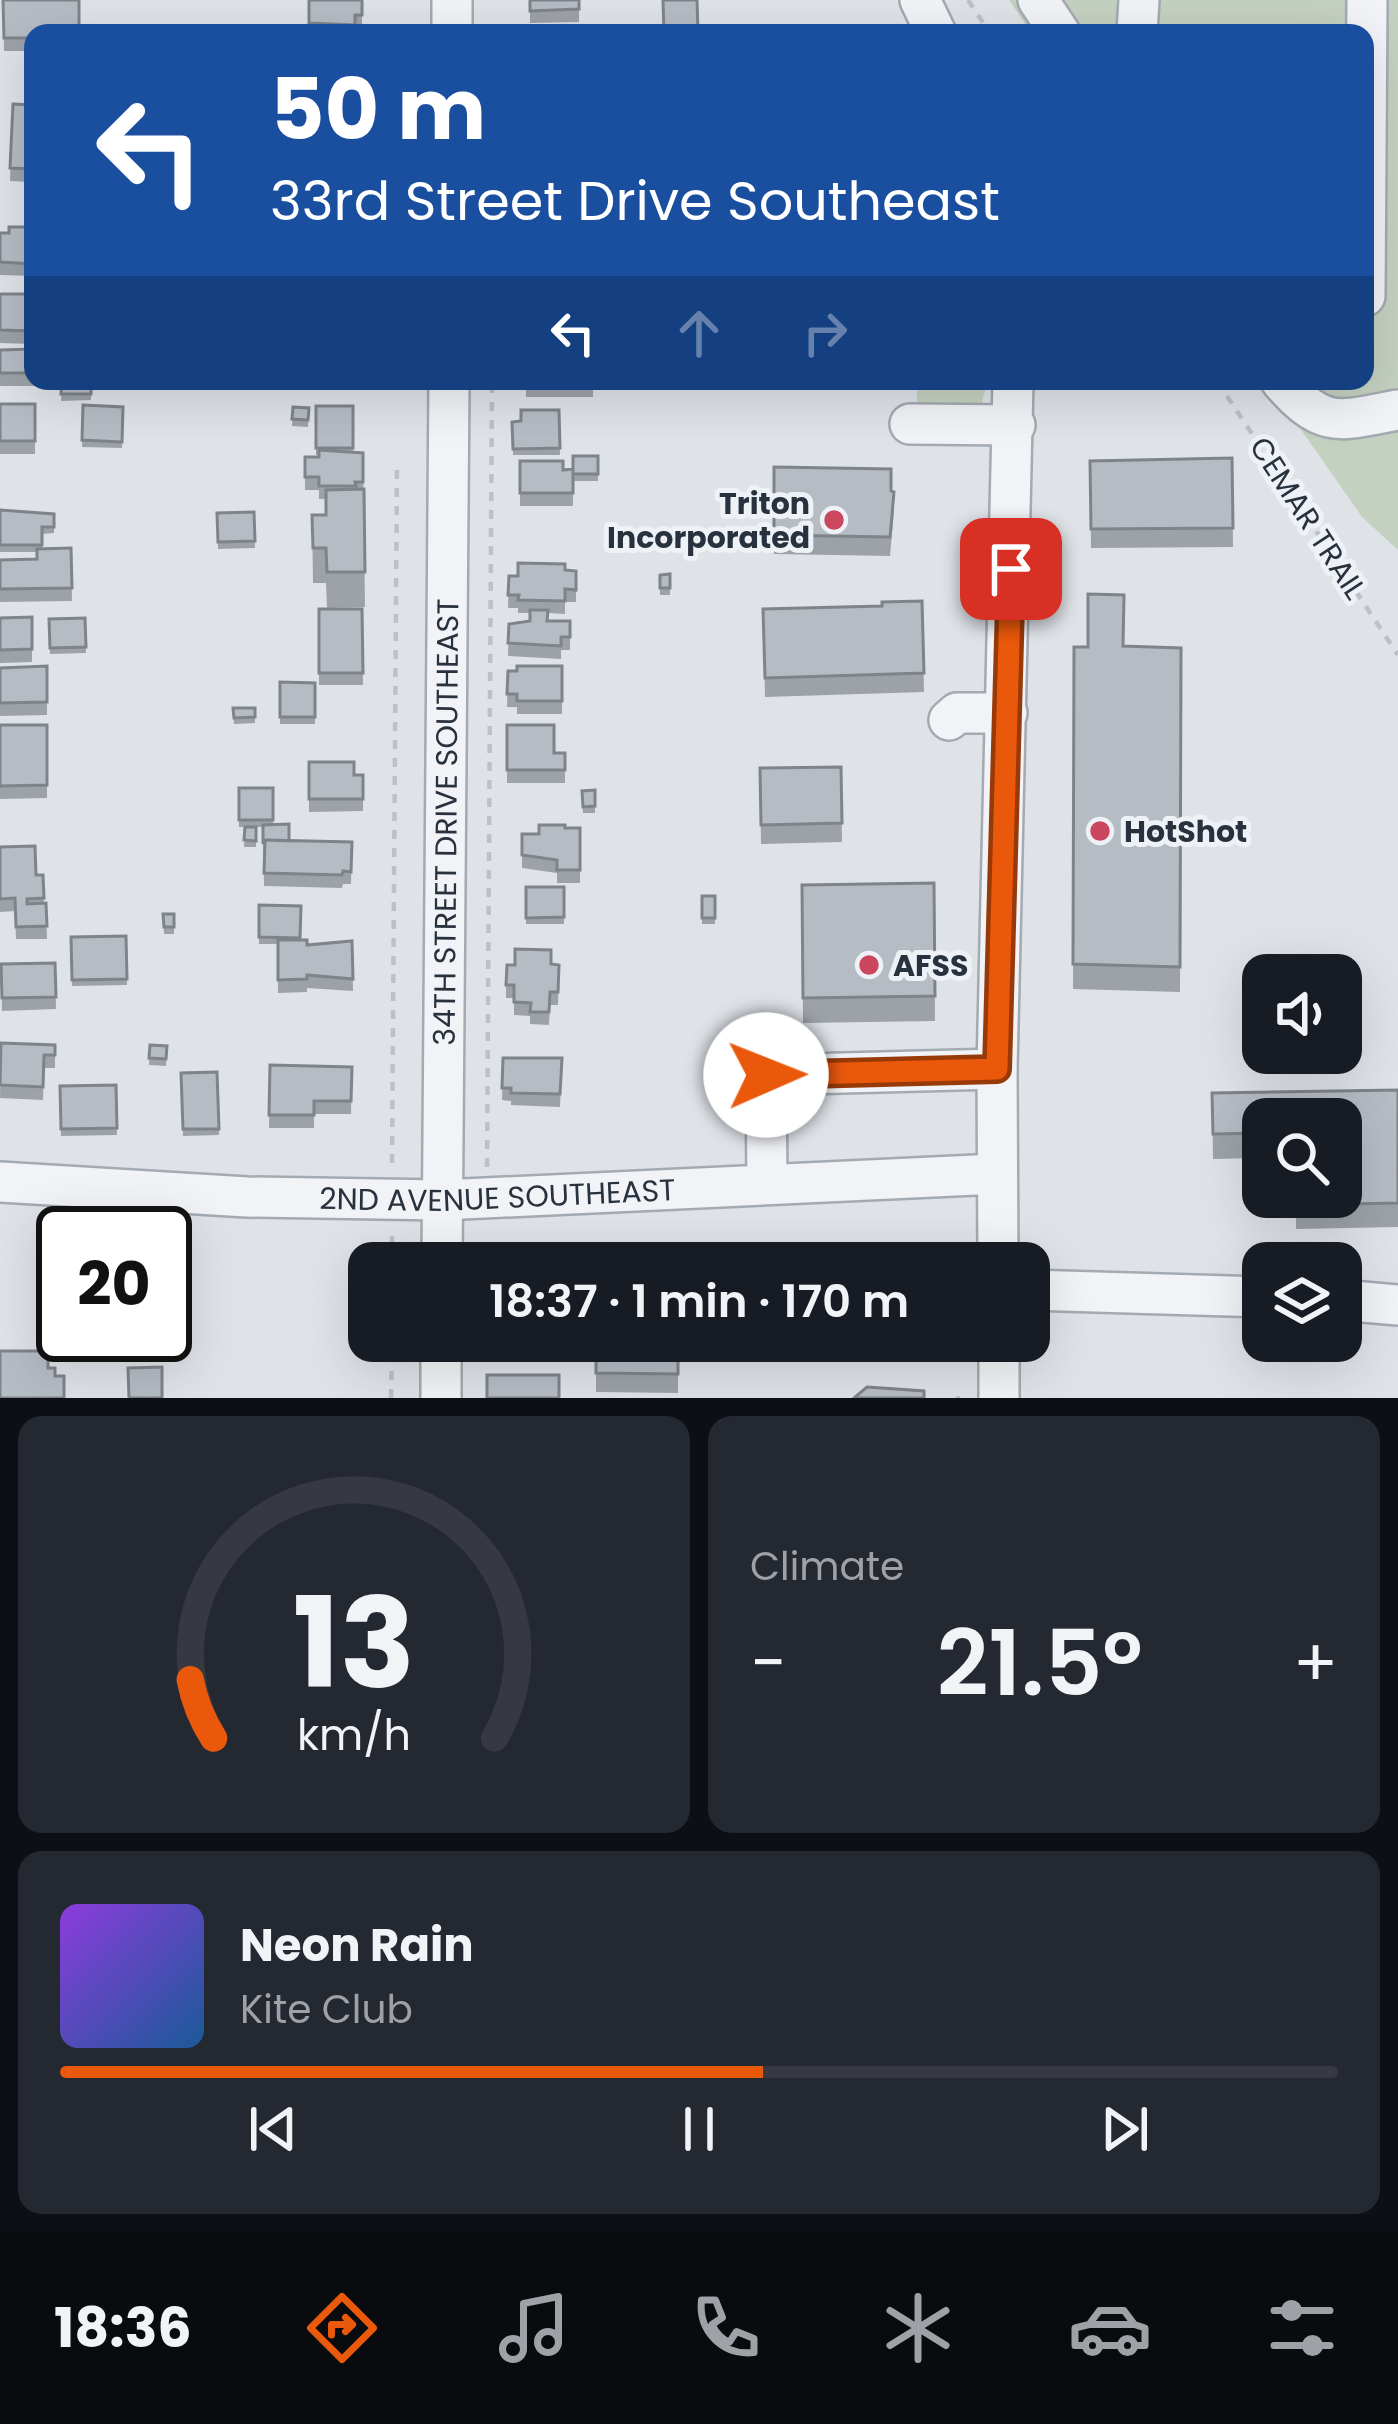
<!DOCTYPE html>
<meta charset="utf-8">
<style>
body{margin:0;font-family:Poppins,sans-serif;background:#242831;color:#f1f3f6;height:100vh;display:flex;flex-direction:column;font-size:45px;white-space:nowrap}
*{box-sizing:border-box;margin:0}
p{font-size:39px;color:#9ea1a6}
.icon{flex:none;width:66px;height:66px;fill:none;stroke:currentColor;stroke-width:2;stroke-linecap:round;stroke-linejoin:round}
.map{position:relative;height:1398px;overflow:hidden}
.sheet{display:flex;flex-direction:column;gap:18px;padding:18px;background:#0d0f14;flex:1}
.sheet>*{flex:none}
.top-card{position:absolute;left:24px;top:24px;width:1350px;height:366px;border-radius:24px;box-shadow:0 12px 48px #0002;background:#1a4fa0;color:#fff;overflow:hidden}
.controls{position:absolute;left:1242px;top:954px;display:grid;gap:24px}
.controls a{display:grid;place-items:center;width:120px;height:120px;border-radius:24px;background:#171b24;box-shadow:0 12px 48px #0002;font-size:60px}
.speed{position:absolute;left:36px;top:1206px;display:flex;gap:24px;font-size:60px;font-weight:700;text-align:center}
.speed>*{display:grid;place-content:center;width:156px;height:156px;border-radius:50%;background:#171b24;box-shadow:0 12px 48px #0002;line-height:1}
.speed .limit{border:6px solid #111;border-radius:18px;background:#fff;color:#111}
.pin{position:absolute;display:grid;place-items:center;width:102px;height:102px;color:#fff;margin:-51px;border-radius:24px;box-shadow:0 6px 18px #0006}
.me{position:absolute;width:132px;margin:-66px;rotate:89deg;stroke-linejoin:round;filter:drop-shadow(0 0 9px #0008)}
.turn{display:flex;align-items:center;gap:42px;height:252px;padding:0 48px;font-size:54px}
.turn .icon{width:156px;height:156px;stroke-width:2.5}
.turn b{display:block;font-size:84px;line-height:102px}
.lanes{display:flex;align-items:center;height:114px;padding:0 48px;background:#0003;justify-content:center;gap:60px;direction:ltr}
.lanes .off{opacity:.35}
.big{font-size:90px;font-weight:600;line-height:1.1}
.sheet .tile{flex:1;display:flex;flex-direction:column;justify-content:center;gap:18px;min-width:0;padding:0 42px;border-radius:24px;background:#242831}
.sheet .dial{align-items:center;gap:0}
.dial svg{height:312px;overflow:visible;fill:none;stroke:#363941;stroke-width:7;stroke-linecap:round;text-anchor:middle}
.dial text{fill:#f1f3f6;stroke:none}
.song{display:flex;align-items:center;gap:36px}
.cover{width:144px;height:144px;border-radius:18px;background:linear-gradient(135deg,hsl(270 70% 55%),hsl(210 70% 35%))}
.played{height:12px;border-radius:6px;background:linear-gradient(90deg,#ea580c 55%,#363941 55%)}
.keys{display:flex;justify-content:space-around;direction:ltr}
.heat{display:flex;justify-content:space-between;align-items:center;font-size:66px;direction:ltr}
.sheet .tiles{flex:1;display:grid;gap:18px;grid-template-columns:1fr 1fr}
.tile:last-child{grid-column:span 2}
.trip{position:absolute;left:348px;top:1242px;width:702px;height:120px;border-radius:24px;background:#171b24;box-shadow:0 12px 48px #0002;font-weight:600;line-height:120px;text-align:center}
.menu{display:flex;height:192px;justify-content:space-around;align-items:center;background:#090b0e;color:#9ea1a6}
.menu .icon{width:84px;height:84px}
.menu .active{color:#ea580c}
.menu b{font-size:54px;color:#f1f3f6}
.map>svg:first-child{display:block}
.green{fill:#c5d1c0}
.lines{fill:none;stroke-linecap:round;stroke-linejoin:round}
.minor-casing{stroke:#a4aab2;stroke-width:44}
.path{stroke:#bdc1c6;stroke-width:4.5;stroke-dasharray:9 9;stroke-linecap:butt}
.minor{stroke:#f1f3f6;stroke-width:39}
.wall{fill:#9da2a9}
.building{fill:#b6bcc4;stroke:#7f8489;stroke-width:3}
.route-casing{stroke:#983908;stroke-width:30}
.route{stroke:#ea580c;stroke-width:21}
.poi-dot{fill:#ca475f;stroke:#eef1f5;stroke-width:4.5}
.labels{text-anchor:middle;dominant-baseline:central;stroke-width:10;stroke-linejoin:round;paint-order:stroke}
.poi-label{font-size:30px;font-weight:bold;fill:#28313e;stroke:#eef1f5;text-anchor:start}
.street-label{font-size:30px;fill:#28313e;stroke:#eef1f5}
</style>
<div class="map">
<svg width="1398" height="1398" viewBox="0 0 1398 1398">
<rect width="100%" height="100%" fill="#dfe3e8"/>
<!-- green -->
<path class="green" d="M1009 0H1398V550L1362 517 1267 381H1365V33H1031Z
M917 381H987L981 407 917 406Z"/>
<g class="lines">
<!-- minor casing -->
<g class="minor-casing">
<g id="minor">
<path d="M920 0 936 33"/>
<path d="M1038 0 1060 33"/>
<path d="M452 33V0"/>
<path d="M1137 33 1139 0"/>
<path d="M1365 296 1367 0"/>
<path d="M1281 381C1323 430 1339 421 1398 410"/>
<path d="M910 424 1015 425"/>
<path d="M949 720 957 713H1007"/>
<path id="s1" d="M0 1182 247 1197 442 1200 997 1174"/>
<path d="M767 1183 766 1075 997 1069"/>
<path id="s2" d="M442 1263 449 381"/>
<path d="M998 1263 997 1069 1013 381"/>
<path d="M1029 1290 1263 1297"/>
<path d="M1341 1300 1398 1305"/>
<path d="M999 1341V1398"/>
<path d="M441 1398V1341"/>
</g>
</g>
<!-- path -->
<path class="path" d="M968 0 990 33
M1217 381 1398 655
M392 1163 397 462
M487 1167 492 381
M392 1263V1233
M391 1398 392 1341
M958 1398V1396"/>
<!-- minor -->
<use href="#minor" class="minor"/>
</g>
<!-- wall -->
<path class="wall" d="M3 0H79V33H33V51H4Z
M309 0H362V28H355V33H309Z
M530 0H579V22L530 23Z
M13 104 33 105V182L10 181Z
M33 227V276L0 275V233H9Z
M0 294H33V344L0 343Z
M33 349V381H48V386H0V350Z
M62 381H91V400L61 401Z
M526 381H593V397H526Z
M644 381H663V385H644Z
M0 404H35V454H0Z
M83 405 123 407 122 448 82 447Z
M316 406H353V453H363L365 607 327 608 326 583H313L312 515H326V499H319V490H305V457H319V455H316Z
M293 407 309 408 308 427 292 426Z
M559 410 560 455H513L512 422 521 421Z
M598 456V481H573V506H520V461L563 470 573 469Z
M1232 458 1233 547 1091 548 1090 461Z
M774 467 891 491 894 511 890 556 774 554Z
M0 510 54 514V533L42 534V549L71 548 72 601 0 602V560L37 559V552H0Z
M254 512 255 548 218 549 217 513Z
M565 570 576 571V602H565V614L548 613 547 621H570V650H561V659L508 656 509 624 530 621V613H518V608H508L509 576Z
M670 574V595H660V575Z
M922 601 924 692 765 697 763 609 882 606Z
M319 609H362L363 685H319Z
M32 617V662L0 663V618Z
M85 618 86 653 50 654 49 619Z
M1123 646 1181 648 1180 992 1073 989 1074 647Z
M47 666V715L0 716V668Z
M562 666V714H517V707H507L508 671Z
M280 682 315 683V724H280Z
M233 708H255V723L234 724Z
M0 725H47V798L0 799Z
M507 725 554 753H565V783H507Z
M309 762 354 775H363V811L309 812Z
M841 767 842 842 761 844 760 768Z
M239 788H273V825L289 841 352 842 351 884H343L342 888 264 886 263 827H251H256V847H244L245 827H239Z
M595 790V813H583L582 791Z
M565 828H580V883H557V873L522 868V834H539Z
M0 847 36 875H43L44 903H46L47 939H16L15 911 0 912Z
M934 883 935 1021 803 1023 802 885Z
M526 887H564V924H526Z
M702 896H715V924H702Z
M259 905 301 906 300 940 307 945 352 941 353 991 307 988V992L278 993V944H259Z
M163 914H174V934H164Z
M126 936 127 985 72 986 71 937Z
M55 963 56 1009 2 1011 1 964Z
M515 965H559L558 1005H550L549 1025 530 1024V1016L514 1015V998H506V985Z
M1 1043 55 1045V1068H44L43 1100 0 1098Z
M150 1045 167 1046 166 1066 149 1065Z
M503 1058H562L560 1107 511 1105V1101L502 1100Z
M270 1065 352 1067 351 1114H314V1128H269Z
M217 1072 219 1135 183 1136 181 1073Z
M116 1085 117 1135 61 1136 60 1086Z
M1398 1090V1227L1296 1229V1197L1341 1119H1263V1158L1213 1159 1212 1093Z
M596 1341H678V1393L596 1392Z"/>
<!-- building -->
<path class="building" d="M3 0H79V26H63V33H33V38H4Z
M309 0H362V15H355V25L309 23Z
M530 0H579V9L530 11Z
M663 0H697L698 33H664Z
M598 26V33H537V28Z
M13 104 33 105V169L10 168Z
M9 227H33V264L0 262V233H9Z
M0 294H33V331L0 330Z
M33 349V373H0V350Z
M62 381H91V394H61Z
M526 381H593V384H526Z
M0 404H35V441H0Z
M83 405 123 407 122 442 82 440Z
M316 406H353V448H316Z
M293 407 309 408 308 420 292 419Z
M521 410H559L560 448 513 449 512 422 521 421Z
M319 450 363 453V482H355L356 486H319V477H305V457H319Z
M573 456H598V474H573Z
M1232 458 1233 528 1091 529 1090 461Z
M520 461H563V470L573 469V493H520Z
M774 467 891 469V491L894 492 890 537 774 535Z
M364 489 365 572H327L326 548H313L312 515H326V490Z
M0 510 54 514V527H42V545H0Z
M254 512 255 541 218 542 217 513Z
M71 548 72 588 0 589V560L37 559V549Z
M518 563 565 564V570L576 571V590L565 589V601L518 600 519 595H508L509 576H518Z
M670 574V588H660V575Z
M1088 594 1124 595 1123 646 1181 648 1180 967 1073 964 1074 647H1088Z
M922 601 924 673 765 678 763 609 882 606V602Z
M319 609H362L363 673H319Z
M530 610H548L547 621H570V637H561V646L508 643 509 624 530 621Z
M32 617V649L0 650V618Z
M85 618 86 647 50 648 49 619Z
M47 666V702L0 703V668Z
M517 666H562V701H517V694H507L508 671H517Z
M280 682 315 683V717H280Z
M233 708H255V717L234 718Z
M0 725H47V785L0 786Z
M507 725H554V753H565V770H507Z
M309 762H354V775H363V799H309Z
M841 767 842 823 761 825 760 768Z
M239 788H273V820H239Z
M595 790V806L583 807 582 791Z
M289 824V841L265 840 263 844V825Z
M539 825H565V828H580V870H557V860L522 855V834H539Z
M245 827H256V841L244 840Z
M265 840 352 842 351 872 343 871 342 875 264 873Z
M35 846 36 875H43L44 898 27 899V904L46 903 47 926 16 927 15 898 0 899V847Z
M934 883 935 996 803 998 802 885Z
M526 887H564V917L526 918Z
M702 896H715V918H702Z
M259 905 301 906 300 938 259 937Z
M163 914H174V927H164Z
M126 936 127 979 72 980 71 937Z
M278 940H307V945L352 941 353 979 307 975V979L278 980Z
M515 949 551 950V964L559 965 558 992H550L549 1012H530L531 1003 514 1002V985H506L507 965H515Z
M55 963 56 997 2 998 1 964Z
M1 1043 55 1045V1055H44L43 1087 0 1085Z
M150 1045 167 1046 166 1059 149 1058Z
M503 1058H562L560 1094 511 1093V1088H502Z
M270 1065 352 1067 351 1101H314V1115H269Z
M217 1072 219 1129H183L181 1073Z
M116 1085 117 1128 61 1129 60 1086Z
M1398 1090V1203L1296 1205V1197H1341V1119H1263V1133L1213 1134 1212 1093Z
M596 1341H678V1374L596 1373Z
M0 1351H48V1368H55V1376H64V1398H0Z
M162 1367V1398H129L128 1368Z
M487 1375H559V1398H487Z
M867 1387 924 1391V1398H854Z"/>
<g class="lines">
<!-- route casing -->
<g class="route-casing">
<path id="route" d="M766 1075 997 1069 1011 569"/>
</g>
<!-- route -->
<use href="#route" class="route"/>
</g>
<!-- markers -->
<g class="poi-dot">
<circle cx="834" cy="520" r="12"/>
<circle cx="1100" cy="831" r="12"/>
<circle cx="869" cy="965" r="12"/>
</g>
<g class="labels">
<!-- poi labels -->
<g class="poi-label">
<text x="810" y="503" text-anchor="end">Triton<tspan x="810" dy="34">Incorporated</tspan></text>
<text x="1124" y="831">HotShot</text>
<text x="893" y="965">AFSS</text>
</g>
<!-- street labels -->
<g class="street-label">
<text transform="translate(1308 518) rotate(57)">CEMAR TRAIL</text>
<text stroke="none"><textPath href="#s2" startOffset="441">34TH STREET DRIVE SOUTHEAST</textPath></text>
<text stroke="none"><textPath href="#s1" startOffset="498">2ND AVENUE SOUTHEAST</textPath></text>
</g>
</g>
</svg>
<div class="controls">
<a><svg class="icon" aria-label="sound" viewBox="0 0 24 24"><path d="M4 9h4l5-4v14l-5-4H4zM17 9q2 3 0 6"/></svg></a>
<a><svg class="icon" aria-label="search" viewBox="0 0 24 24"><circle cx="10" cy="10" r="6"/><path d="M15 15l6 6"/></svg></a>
<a><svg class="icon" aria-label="layers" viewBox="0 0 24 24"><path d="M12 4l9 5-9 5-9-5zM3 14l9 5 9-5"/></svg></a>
</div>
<div class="speed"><div class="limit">20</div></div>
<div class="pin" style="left:1011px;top:569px;background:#d93025"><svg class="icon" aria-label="arrive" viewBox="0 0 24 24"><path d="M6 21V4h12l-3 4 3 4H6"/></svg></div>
<svg class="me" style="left:766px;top:1075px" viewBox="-20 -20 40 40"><circle r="19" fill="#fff"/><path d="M0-13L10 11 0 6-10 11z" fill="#ea580c"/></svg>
<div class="trip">18:37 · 1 min · 170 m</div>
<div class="top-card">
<div class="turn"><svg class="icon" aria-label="left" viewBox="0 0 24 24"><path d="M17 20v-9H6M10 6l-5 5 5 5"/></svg><div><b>50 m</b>33rd Street Drive Southeast</div></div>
<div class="lanes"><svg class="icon" aria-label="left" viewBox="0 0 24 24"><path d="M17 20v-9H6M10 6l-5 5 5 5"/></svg><svg class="icon off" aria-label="ahead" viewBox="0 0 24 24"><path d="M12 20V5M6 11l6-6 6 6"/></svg><svg class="icon off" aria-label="right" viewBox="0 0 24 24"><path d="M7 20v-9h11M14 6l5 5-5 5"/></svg></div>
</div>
</div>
<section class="sheet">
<div class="tiles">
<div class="tile dial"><svg viewBox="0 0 100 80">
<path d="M14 69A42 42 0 1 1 86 69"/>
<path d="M14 69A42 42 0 0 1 8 54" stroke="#ea580c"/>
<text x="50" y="56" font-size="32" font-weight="700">13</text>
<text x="50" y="72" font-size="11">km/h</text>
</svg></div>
<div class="tile"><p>Climate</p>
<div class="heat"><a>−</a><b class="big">21.5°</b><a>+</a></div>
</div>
<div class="tile">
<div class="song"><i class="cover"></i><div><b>Neon Rain</b><p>Kite Club</p></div></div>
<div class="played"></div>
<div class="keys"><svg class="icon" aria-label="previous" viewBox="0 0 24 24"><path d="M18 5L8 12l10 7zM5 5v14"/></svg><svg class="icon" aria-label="pause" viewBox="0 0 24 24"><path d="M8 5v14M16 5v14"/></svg><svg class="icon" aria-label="next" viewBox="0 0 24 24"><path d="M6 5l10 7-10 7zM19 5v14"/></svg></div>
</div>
</div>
</section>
<nav class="menu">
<b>18:36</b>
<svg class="icon active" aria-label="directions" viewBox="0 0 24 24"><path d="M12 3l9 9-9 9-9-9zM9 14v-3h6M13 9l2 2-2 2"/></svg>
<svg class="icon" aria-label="music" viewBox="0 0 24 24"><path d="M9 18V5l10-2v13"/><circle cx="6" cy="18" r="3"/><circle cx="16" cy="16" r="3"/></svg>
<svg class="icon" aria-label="phone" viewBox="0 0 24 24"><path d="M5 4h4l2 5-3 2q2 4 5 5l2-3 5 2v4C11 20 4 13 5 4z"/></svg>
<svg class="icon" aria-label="climate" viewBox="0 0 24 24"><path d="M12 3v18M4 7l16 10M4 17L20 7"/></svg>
<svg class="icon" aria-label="car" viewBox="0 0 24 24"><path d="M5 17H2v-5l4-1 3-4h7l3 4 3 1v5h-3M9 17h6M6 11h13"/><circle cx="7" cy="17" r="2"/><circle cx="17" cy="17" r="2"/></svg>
<svg class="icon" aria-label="filters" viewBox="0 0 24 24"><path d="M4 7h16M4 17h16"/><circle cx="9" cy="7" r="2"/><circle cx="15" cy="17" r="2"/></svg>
</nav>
